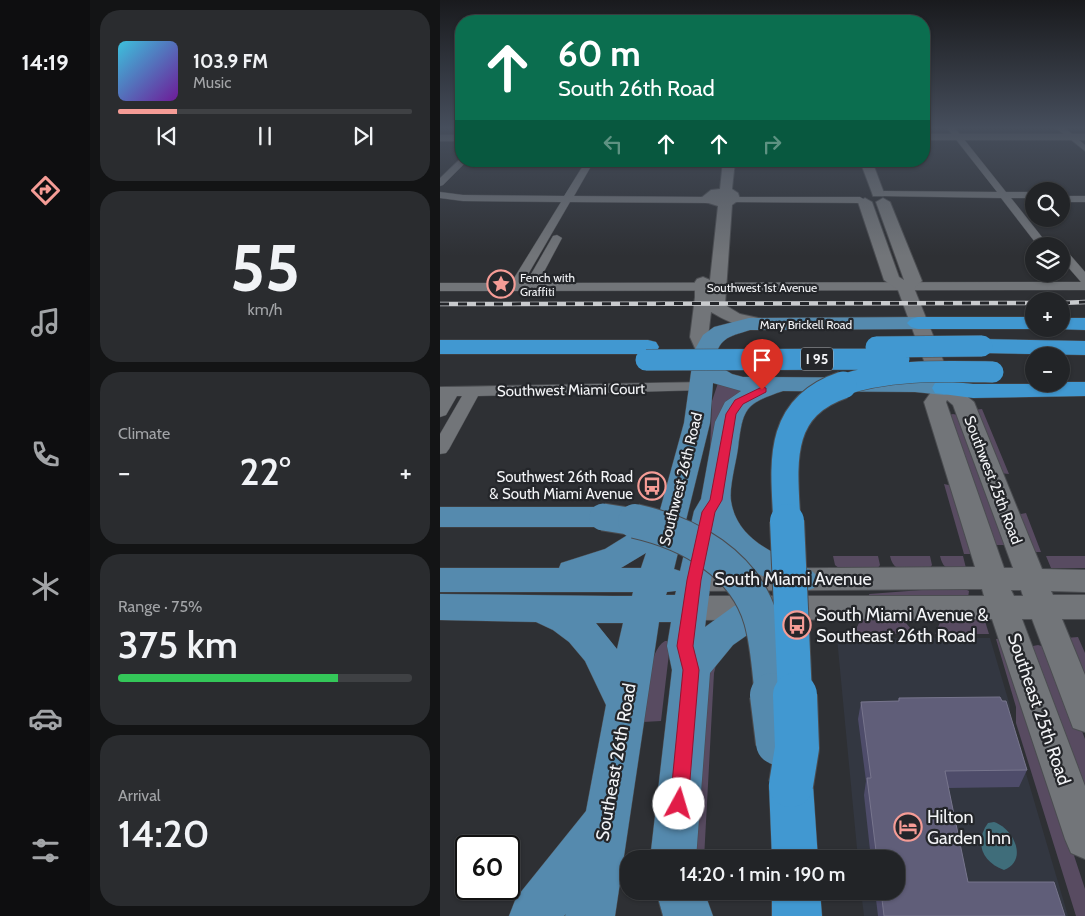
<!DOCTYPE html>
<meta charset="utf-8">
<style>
body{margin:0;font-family:Cabin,sans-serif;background:#2a2c2f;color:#f1f3f6;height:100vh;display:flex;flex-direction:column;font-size:19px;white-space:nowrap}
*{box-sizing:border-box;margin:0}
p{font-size:16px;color:#a2a4a7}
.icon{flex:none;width:28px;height:28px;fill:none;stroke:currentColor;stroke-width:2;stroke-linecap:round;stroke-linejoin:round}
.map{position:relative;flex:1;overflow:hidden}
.details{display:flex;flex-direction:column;gap:10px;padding:10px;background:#131415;width:350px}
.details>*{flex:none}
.guide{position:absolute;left:15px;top:15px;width:475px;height:152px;border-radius:20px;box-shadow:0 1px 4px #0004,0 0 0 1px #3f4144;background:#0b6e4f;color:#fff;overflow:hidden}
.controls{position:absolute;left:585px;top:182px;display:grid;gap:10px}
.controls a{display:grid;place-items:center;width:45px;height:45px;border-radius:50%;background:#222427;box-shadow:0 1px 4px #0004,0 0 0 1px #3f4144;font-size:25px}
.speed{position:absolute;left:15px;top:835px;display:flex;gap:10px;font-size:25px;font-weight:700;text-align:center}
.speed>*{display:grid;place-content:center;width:65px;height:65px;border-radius:50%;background:#222427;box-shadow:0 1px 4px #0004,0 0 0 1px #3f4144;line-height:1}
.speed .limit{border:2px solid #111;border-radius:8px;background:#fff;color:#111}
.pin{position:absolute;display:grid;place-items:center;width:42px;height:42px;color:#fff;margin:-51px -21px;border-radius:50% 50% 50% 0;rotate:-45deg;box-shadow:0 0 5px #0007}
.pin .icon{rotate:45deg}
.me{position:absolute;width:55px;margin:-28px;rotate:6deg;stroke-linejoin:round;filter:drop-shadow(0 0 4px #0008)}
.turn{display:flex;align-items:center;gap:18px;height:105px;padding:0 20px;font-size:22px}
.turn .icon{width:65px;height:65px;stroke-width:2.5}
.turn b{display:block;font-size:35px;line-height:42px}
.lanes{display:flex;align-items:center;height:48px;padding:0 20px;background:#0003;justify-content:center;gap:25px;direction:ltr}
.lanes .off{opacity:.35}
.big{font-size:38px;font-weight:600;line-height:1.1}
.details .widget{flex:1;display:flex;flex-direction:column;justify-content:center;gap:8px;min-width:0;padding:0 18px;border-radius:20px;background:#2a2c2f}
.details .dial{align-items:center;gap:0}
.dial b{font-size:65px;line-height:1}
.song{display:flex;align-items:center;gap:15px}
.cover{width:60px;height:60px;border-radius:8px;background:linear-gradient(135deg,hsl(190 70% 55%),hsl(280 70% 35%))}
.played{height:5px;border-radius:2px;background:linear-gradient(90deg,#f59c96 20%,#3f4144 20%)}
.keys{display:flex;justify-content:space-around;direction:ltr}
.heat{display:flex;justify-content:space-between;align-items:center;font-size:28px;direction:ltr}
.charge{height:8px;border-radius:4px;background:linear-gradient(90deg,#34c759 75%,#3f4144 0)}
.trip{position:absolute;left:180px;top:850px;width:285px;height:50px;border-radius:20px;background:#222427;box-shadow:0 1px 4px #0004,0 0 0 1px #3f4144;font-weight:600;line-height:50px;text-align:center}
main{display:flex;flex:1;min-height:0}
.tab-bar{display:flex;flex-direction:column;width:90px;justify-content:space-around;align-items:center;background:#0e0e10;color:#a2a4a7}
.tab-bar .icon{width:35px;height:35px}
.tab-bar .current{color:#f59c96}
.tab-bar b{font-size:22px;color:#f1f3f6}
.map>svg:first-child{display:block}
.built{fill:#333741}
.green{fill:#584b61}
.water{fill:#3f6d7a}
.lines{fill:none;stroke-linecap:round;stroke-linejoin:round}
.minor-casing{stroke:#4b4d51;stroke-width:1}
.secondary-casing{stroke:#4b4d51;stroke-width:2}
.primary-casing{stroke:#4b4d51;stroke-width:1}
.motorway-casing{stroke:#4b4d51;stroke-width:1}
.minor{fill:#727579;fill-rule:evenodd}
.secondary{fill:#727579;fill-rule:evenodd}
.primary{fill:#558aae;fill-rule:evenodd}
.motorway{fill:#4198d1;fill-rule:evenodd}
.rail-casing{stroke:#c9cbce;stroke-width:4.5}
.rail{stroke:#24262a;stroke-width:3;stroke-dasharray:9;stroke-linecap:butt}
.primary-bridge-far2-casing{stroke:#4b4d51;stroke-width:29;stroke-linecap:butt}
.primary-bridge-far1-casing{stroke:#4b4d51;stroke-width:36;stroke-linecap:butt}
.primary-bridge-casing{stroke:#4b4d51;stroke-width:46;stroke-linecap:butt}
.motorway-bridge-far3-casing{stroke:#4b4d51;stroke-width:22;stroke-linecap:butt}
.motorway-bridge-far2-casing{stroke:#4b4d51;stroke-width:29;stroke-linecap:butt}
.motorway-bridge-far1-casing{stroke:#4b4d51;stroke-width:36;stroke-linecap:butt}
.motorway-bridge-casing{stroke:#4b4d51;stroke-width:46;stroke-linecap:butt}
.primary-bridge-far2{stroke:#558aae;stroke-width:27}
.primary-bridge-far1{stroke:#558aae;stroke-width:34}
.primary-bridge{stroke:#558aae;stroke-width:44}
.motorway-bridge-far3{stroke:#4198d1;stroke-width:21}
.motorway-bridge-far2{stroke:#4198d1;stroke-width:27}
.motorway-bridge-far1{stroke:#4198d1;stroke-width:34}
.motorway-bridge{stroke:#4198d1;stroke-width:44}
.wall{fill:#4e4c6a}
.building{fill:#605e79;stroke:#77758d}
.route{fill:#e11d48;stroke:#92132f}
.labels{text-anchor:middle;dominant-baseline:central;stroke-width:4.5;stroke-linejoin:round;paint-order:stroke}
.far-poi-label{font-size:12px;fill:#f3f4f7;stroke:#24262a;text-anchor:start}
.far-street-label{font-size:12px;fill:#f3f4f7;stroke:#24262a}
.shield{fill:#24262a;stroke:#b5b6ba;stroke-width:1}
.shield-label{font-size:14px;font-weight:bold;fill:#f3f4f7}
.street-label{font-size:15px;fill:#f3f4f7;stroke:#24262a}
.poi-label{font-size:15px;fill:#f3f4f7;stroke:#24262a;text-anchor:end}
.near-street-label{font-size:18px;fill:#f3f4f7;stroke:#24262a}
.near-poi-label{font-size:18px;fill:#f3f4f7;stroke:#24262a;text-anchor:start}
</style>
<main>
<nav class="tab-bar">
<b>14:19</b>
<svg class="icon current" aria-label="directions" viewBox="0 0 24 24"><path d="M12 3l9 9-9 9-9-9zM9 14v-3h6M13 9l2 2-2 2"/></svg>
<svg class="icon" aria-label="music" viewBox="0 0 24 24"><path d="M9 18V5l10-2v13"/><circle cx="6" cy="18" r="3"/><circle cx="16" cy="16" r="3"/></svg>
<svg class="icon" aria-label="phone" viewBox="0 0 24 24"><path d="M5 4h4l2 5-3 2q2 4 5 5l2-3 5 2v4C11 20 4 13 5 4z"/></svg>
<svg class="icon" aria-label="climate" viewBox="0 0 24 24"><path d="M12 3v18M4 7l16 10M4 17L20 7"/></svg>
<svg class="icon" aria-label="car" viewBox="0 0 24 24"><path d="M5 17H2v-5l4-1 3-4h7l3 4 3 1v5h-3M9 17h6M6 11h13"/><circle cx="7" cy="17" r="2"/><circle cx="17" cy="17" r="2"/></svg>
<svg class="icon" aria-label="filters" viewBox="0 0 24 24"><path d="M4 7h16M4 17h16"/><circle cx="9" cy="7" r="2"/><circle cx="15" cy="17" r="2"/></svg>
</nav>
<section class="details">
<div class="widget">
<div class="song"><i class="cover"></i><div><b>103.9 FM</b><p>Music</p></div></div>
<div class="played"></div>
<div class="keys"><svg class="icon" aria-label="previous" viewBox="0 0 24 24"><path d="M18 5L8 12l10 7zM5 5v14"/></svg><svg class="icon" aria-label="pause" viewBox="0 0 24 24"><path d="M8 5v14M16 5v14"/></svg><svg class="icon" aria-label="next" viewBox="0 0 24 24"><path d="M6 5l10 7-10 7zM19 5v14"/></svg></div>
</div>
<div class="widget dial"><b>55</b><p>km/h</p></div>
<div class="widget"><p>Climate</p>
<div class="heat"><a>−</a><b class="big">22°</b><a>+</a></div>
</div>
<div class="widget"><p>Range · 75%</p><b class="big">375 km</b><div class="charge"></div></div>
<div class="widget"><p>Arrival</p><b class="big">14:20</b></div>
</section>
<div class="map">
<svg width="645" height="916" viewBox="0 0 645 916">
<rect width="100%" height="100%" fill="#2e3034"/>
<!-- built -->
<path class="built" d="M397 638H550L570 706V719L628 916H424L421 891H456V859H418Z"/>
<!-- green -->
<path class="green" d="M278 383 303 391 269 474 272 401Z
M542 409 569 474 559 473 533 410Z
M513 414 518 415 565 545H556L550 543 509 415Z
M504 484 513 486 535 554H524Z
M586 513 601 552H591L576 515Z
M393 556H438L440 565 437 569H400L395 565Z
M450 556H490L492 565 489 569C472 569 454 576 450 556Z
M500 556H523L526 568C512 569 504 573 500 556Z
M606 556H645V568H611Z
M521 587 529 591 528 598 430 599 429 594Z
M462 618 475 634 414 633 421 619Z
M502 618H544L549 634H495Z
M638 637 645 653V684L626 638Z
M556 639H563L645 889V916H636L576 723V707Z
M225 641H227L230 645 221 721 203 722C206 702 207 651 225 641Z
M598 645 605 647 613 655 645 739V788L590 648 593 646Z
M277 661 274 673 264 859H255L264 676Z"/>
<!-- water -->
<path class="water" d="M554 822C573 828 589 860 564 870 542 862 534 842 548 823Z"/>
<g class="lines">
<!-- minor casing -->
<g class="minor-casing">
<path id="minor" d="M507 128H515L566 192H594V198H571L609 246H598L561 198 441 196V192L444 191 557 192Z
M616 128H625L645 145V151Z
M20 159 21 161H27L3 185 0 186V178Z
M146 161H154L134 196 269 197 274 200 269 203 130 202 83 283H86L113 236 117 235 122 238 98 283 641 282 621 259V248L625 249 645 272V290L0 291V283H71L121 202 23 201 0 198V192L23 195 124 196Z
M621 196H645V202H621Z
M291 197H420L425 200 420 203 288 202V198Z
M261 382 266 384 269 387 266 390 38 396 9 449 6 453 0 454V434L22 396H17L6 415 0 417V387Z"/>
</g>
<!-- secondary casing -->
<g class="secondary-casing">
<path id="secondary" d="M484 134H645V140H484Z
M0 135H21V141H0Z
M283 161H295L292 189 298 193 300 199 292 205 285 305 300 314 323 319 326 323 323 327C306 331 286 321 271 312L268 337 275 351 272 355 265 357 258 355 250 337 255 297V282L257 279 263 277 270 280 278 206 262 201 261 198 271 190 280 189Z
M420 161H432L444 193 443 196H433L432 193Z
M425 198 432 202 459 277 464 280 436 202 443 198 450 202 482 281 474 288 513 385 534 402 602 569 645 570V592L611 591 613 595H645V619H622L645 675V732L633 728 592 619H582L645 786V859L631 853 625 839 552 619 250 620 239 616 235 608 239 600 250 596H544L542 589H532L254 591 244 588 240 580 244 572 254 569 535 567 484 402 494 388 458 290 444 280 418 202ZM507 400 513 405 573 568H564L506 402ZM571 590H581L583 596H574Z"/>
</g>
<!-- primary casing -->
<g class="primary-casing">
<path id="primary" d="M478 317 485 319 489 323 485 327 478 329 310 330C288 337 277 338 275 364L292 374 303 377 475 378 513 383 516 388 513 393 504 395 475 392 343 391C304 404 303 409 298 448 296 463 289 487 291 501 296 534 324 549 351 561 363 566 372 568 379 579L374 588C371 589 366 591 362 591 343 592 290 558 278 542L271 580 265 627 294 606 318 595 330 599 335 609 330 619 293 645 270 673 256 859H210L232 670 227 646 231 622H219L175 916H125L126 914 124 916H69L76 898 146 811 166 705 145 661 129 642 113 630 96 622 0 620V594L173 596H192L193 592H0V568H119L121 563 165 549 186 536 220 510 244 423 254 351 263 335 274 327 309 318ZM273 383 301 391 285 402 275 422 261 499 254 511 240 571 234 569 270 423ZM206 553 201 568H181ZM236 591 235 595H226L227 592ZM156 623H183L177 649Z
M0 507H163L174 510 178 517 174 524 163 527H0Z
M216 891H264L273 916H223Z"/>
</g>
<!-- motorway casing -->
<g class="motorway-casing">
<path id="motorway" d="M478 317H594V329H596H478L471 327 467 323 471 319Z
M621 318H645V330L615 329H621Z
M542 339 645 341V355L542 353 534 351 531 346 534 341Z
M0 340H208L216 342 219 347 216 352 208 354H0Z
M504 381 533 384H621V382H645V396L533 398 495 393 492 388 495 383Z
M351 764 366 770 373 785 378 859H332L329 785 336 770Z
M332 891H380L382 916H332Z"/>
</g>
<!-- minor -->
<use href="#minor" class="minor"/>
<!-- secondary -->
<use href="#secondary" class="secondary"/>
<!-- primary -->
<use href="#primary" class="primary"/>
<!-- motorway -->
<use href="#motorway" class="motorway"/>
<!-- rail casing -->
<g class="rail-casing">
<path id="rail" d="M621 303 645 302
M0 304 594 303"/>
</g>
<!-- rail -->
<use href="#rail" class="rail"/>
<!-- primary-bridge-far2 casing -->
<g class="primary-bridge-far2-casing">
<path id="primary-bridge-far2" d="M163 517 201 523"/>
</g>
<!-- primary-bridge-far1 casing -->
<g class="primary-bridge-far1-casing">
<path id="primary-bridge-far1" d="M195 521C249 533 305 564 321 620 328 645 329 671 332 696"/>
</g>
<!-- primary-bridge casing -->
<g class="primary-bridge-casing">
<path id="primary-bridge" d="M332 695 338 743"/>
</g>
<!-- motorway-bridge-far3 casing -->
<g class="motorway-bridge-far3-casing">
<path id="motorway-bridge-far3" d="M436 347 542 346
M206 360 459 359
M399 386C449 369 501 371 553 372"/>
</g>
<!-- motorway-bridge-far2 casing -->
<g class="motorway-bridge-far2-casing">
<path id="motorway-bridge-far2" d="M347 523C344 465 335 408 403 385"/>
</g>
<!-- motorway-bridge-far1 casing -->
<g class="motorway-bridge-far1-casing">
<path id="motorway-bridge-far1" d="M347 521 355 696"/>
</g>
<!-- motorway-bridge casing -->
<g class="motorway-bridge-casing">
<path id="motorway-bridge" d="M351 785 357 748 355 695"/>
</g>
<!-- primary-bridge-far2 -->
<use href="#primary-bridge-far2" class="primary-bridge-far2"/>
<!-- primary-bridge-far1 -->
<use href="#primary-bridge-far1" class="primary-bridge-far1"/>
<!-- primary-bridge -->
<use href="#primary-bridge" class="primary-bridge"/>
<!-- motorway-bridge-far3 -->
<use href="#motorway-bridge-far3" class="motorway-bridge-far3"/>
<!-- motorway-bridge-far2 -->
<use href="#motorway-bridge-far2" class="motorway-bridge-far2"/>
<!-- motorway-bridge-far1 -->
<use href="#motorway-bridge-far1" class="motorway-bridge-far1"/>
<!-- motorway-bridge -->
<use href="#motorway-bridge" class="motorway-bridge"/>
</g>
<!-- wall -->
<path class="wall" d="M459 698 587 770 579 787 508 788 528 882 625 916H438L435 891H456V859H431L424 795 426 781 418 719 421 702 458 701Z"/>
<!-- building -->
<path class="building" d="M560 697 562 701H566L587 770 505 771 528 882H614L625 916H444L441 891H456V859H437L427 778H431L421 702 459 701V698Z"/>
<!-- sky -->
<linearGradient id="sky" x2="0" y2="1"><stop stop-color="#191a1d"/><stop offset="0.5" stop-color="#464e5c"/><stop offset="1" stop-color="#464e5c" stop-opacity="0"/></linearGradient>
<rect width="645" height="256" fill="url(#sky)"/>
<!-- route -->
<path class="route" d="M322 387 326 388V392L303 404 296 414 282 500 275 512 261 580 253 646 259 670 248 804 245 810 239 813 232 810 230 804 243 670 237 646 247 580 262 512 270 500 286 414 295 400Z"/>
<!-- icons -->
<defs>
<g id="sight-ring" transform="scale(1.4375)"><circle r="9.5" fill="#24262a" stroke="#f59c96" stroke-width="1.5"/><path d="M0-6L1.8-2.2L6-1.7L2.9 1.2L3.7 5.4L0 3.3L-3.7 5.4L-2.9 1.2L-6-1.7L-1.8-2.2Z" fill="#f59c96"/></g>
<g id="bus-ring" transform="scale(1.4375)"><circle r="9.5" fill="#24262a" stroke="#f59c96" stroke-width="1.5"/><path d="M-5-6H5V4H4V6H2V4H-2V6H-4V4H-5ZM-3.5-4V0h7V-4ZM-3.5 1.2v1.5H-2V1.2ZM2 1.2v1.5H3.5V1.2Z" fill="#f59c96"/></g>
<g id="hotel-ring" transform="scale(1.4375)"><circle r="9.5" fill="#24262a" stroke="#f59c96" stroke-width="1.5"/><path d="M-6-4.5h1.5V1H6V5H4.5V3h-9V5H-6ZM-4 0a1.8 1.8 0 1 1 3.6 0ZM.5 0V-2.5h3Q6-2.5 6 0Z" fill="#f59c96"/></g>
</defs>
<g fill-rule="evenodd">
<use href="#sight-ring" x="61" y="284"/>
<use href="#bus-ring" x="212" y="486"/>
<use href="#bus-ring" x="357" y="625"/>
<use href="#hotel-ring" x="468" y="827"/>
</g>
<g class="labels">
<!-- far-poi labels -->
<g class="far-poi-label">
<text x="80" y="277">Fench with<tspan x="80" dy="14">Graffiti</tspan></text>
</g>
<!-- far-street labels -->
<g class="far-street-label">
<text x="322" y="287">Southwest 1st Avenue</text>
<text x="366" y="324">Mary Brickell Road</text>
</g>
<!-- shield labels -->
<rect class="shield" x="361" y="347.5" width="32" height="23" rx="4"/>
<g class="shield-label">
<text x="377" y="359">I 95</text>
</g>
<!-- street labels -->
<g class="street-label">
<text transform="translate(131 390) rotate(-1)">Southwest Miami Court</text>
<text transform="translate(241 479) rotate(-76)">Southwest 26th Road</text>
<text transform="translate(553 480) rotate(69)">Southwest 25th Road</text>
</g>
<!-- poi labels -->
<g class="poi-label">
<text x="193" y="477">Southwest 26th Road<tspan x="193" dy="17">&amp; South Miami Avenue</tspan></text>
</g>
<!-- near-street labels -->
<g class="near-street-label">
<text x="353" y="579">South Miami Avenue</text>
<text transform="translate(599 709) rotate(71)">Southeast 25th Road</text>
<text transform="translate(176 762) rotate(-80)">Southeast 26th Road</text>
</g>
<!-- near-poi labels -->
<g class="near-poi-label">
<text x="376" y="615">South Miami Avenue &amp;<tspan x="376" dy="21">Southeast 26th Road</tspan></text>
<text x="487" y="817">Hilton<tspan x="487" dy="21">Garden Inn</tspan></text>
</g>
</g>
</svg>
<div class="controls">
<a><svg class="icon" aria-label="search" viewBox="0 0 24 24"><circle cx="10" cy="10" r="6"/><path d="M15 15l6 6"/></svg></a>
<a><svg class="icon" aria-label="layers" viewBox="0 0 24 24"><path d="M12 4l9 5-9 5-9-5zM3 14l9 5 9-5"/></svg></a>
<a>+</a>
<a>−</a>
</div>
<div class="speed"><div class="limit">60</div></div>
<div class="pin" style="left:322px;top:390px;background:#d93025"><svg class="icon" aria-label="arrive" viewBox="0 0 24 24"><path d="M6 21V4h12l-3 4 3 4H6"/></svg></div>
<svg class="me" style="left:239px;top:804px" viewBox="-20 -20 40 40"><circle r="19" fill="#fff"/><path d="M0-13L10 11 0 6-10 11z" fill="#e11d48"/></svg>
<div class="trip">14:20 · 1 min · 190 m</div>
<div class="guide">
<div class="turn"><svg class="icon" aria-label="ahead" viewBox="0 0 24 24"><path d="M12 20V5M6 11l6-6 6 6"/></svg><div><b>60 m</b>South 26th Road</div></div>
<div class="lanes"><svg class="icon off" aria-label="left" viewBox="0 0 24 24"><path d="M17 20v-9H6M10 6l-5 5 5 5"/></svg><svg class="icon" aria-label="ahead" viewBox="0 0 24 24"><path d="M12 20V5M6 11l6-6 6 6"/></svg><svg class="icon" aria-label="ahead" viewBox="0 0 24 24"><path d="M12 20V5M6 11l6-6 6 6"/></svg><svg class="icon off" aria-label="right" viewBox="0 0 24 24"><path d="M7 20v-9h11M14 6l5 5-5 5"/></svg></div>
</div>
</div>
</main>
